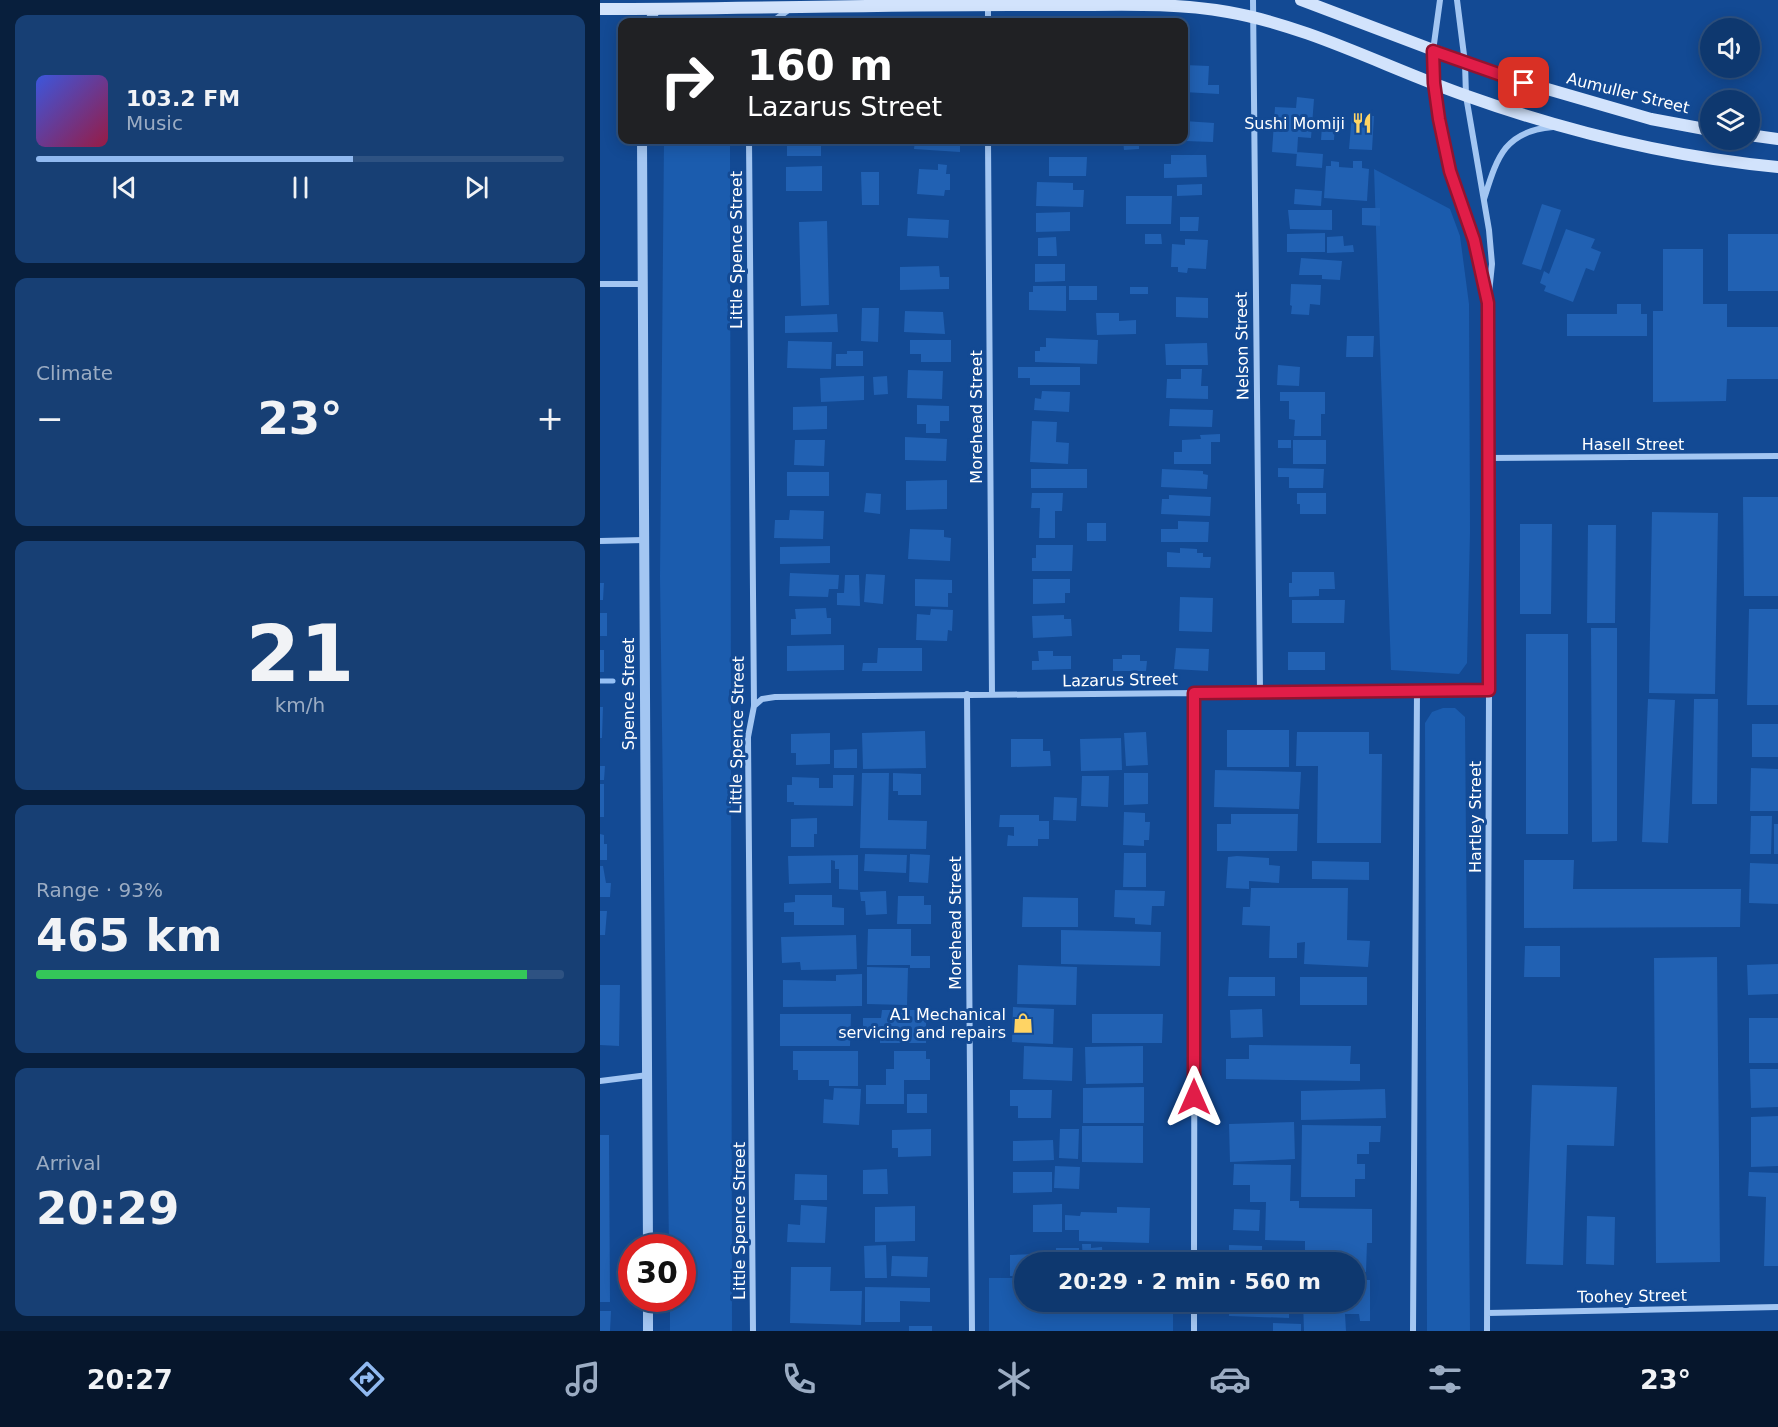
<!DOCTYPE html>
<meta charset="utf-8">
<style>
body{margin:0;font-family:"DejaVu Sans",sans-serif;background:#173f74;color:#f1f3f6;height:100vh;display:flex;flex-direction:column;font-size:22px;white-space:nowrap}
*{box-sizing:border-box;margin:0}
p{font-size:20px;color:#9bacc3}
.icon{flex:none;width:33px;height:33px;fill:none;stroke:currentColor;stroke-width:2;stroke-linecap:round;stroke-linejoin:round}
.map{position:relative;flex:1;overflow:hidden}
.sheet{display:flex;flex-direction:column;gap:15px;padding:15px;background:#081f3d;width:600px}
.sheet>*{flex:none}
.hud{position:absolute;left:18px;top:18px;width:570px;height:126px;border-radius:12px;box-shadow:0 3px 15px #0003,0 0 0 2px #2e5282;background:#202124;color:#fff;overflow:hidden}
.buttons{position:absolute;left:1100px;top:18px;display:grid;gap:12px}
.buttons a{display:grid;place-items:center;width:60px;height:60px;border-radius:50%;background:#0e386f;box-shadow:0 3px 15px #0003,0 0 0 2px #2e5282;font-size:30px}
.speed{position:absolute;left:18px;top:1234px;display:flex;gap:12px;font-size:30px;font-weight:700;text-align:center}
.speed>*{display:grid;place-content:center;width:78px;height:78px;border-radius:50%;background:#0e386f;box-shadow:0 3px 15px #0003,0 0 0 2px #2e5282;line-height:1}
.speed .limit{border:9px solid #d22;background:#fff;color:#111}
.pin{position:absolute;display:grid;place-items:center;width:51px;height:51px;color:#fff;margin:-26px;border-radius:12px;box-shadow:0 3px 9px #0006}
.me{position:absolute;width:66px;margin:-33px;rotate:0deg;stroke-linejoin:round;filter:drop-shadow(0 0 4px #0008)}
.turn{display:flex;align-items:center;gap:21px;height:126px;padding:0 30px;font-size:27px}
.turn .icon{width:78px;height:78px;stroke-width:2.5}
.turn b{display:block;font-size:42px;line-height:51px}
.big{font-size:45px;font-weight:700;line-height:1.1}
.sheet .widget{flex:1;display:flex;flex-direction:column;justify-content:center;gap:9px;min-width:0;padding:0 21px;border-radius:12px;background:#173f74}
.sheet .dial{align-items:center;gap:0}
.dial b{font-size:78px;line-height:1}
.song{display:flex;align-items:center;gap:18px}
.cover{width:72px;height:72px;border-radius:9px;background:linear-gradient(135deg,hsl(230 70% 55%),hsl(340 70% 35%))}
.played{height:6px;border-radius:3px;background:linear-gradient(90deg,#90b9f0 60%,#2e5282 60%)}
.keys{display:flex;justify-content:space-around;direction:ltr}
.heat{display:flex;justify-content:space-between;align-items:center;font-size:33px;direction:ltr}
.charge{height:9px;border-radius:4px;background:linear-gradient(90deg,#34c759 93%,#2e5282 0)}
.trip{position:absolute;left:414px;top:1252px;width:351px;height:60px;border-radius:30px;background:#0e386f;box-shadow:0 3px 15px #0003,0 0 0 2px #2e5282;font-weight:700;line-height:60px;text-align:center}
.menu{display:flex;height:96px;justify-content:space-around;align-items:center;background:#06162c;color:#9bacc3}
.menu .icon{width:42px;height:42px}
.menu .on{color:#90b9f0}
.menu b{font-size:27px;color:#f1f3f6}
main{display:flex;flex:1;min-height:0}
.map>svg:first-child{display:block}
.green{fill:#1b5cae}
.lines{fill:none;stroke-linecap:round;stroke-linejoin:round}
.stream{stroke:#95c0f5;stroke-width:5}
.building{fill:#2161b3}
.minor{stroke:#a3c6f2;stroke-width:6}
.tertiary{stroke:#a3c6f2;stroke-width:10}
.secondary{stroke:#d2e3fc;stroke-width:12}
.route-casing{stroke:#92132f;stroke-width:15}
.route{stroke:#e11d48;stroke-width:10}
.labels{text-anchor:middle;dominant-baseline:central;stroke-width:6;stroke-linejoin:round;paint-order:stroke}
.street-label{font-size:16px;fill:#fff;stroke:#134a94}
.poi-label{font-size:16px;fill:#fff;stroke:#134a94;text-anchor:end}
</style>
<main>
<section class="sheet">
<div class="widget">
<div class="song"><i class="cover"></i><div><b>103.2 FM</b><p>Music</p></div></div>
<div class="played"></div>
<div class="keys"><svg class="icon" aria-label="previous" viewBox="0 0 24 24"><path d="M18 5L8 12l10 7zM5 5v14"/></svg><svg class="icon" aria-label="pause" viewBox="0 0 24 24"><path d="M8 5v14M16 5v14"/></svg><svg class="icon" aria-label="next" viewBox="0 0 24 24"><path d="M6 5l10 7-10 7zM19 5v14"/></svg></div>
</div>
<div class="widget"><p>Climate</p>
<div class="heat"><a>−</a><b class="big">23°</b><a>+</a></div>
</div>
<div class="widget dial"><b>21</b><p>km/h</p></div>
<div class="widget"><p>Range · 93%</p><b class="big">465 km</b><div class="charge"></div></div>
<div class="widget"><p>Arrival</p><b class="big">20:29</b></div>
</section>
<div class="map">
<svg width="1178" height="1331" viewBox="0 0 1178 1331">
<rect width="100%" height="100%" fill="#134a94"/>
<!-- green -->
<path class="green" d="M64 140H130L132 1331H70V1299H82V1248H69L60 577Z
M774 169 850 209 860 236 869 304 870 532 867 663 859 674 791 670Z
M843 708H855L865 717 870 1331H827L825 723 832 712Z
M389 1278H424V1302H573V1331H389Z"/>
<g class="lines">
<!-- stream -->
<path class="stream" d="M0 681H13"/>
</g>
<!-- building -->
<path class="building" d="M584 65 609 66 608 85H619V94L584 92Z
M697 97 714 99 711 138 698 137 697 154 672 152 675 107 696 108Z
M752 115 774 116 772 150 749 149Z
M584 121 614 123 613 142 585 141Z
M722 126 735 127 734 140H721Z
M187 140H221V156H187Z
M315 140H360V152L314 149Z
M523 140H539V149L524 150Z
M697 152 723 154 722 168 696 166Z
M571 155H606L607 177 564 178V164H571Z
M449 157H487L486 176H449Z
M731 161 739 162V167L753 168V161H762V168L769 169 767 201 724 198 726 166H731Z
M338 164 347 165 346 174H350V190H345L344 196 317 194 319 169 338 170Z
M222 166V191H186V167Z
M261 172H279V205H262Z
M437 182 473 183V190H484L483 207 436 206Z
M602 184V195L577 196V185Z
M695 189 722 191 721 206 694 204Z
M526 196H572L571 224H526Z
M942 204 961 210 941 270 922 264Z
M762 208H780V226L762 225Z
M688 210H732V230L690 229Z
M470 212V231L436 232V213Z
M580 217H599L598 231H580Z
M308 218 349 220 348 238 307 236Z
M227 221 229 305 201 306 199 222Z
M966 229 995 239 991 248 1001 252 994 271 986 268 973 302 944 291 946 286 940 283 944 271 949 274Z
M725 233V252H687V234Z
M545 234H561L562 244H545Z
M1128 234H1178V291H1128Z
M743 236 744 246 753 245 754 252 727 253V237Z
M456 237 457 256H438V238Z
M585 239 608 240 606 269 588 268 587 273 578 272V267H571L572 244 585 245Z
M1063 249H1103V304H1127V327H1178V379H1127L1126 401 1053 402V311H1063Z
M701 258 742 261 740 280 722 279V275H699Z
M435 264H465V281L435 282Z
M339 266 340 277H349V289L300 290V267Z
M691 284 721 285 720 305 710 304 709 315 691 314 692 306 690 305Z
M433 286H466V311L429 310V292H433Z
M469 286H497V300H469Z
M530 287H548V294H530Z
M576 297 608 298V318L576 317Z
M1017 304H1041V314H1047V336H967V314H1017Z
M262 308H279L278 342 261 341Z
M305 311 343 312 345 334 304 332Z
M496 313H519V321L536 320V334L497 335Z
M237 314 238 332 185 333V316Z
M747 336H774L773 357H746Z
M446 338 498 340 497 364 435 362V351H440V347H446Z
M310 340H351V362H321V354H310Z
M188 341 232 342 231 369 187 368Z
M607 343 608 365H566L565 344Z
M247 351H263V366H236V354H247Z
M678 365 700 367 699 386 677 385Z
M418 367H480V385H430V378H418Z
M581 369H602L601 386H608V399L566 398 567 379H581Z
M308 370 343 371 342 399 307 398Z
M264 376V400L221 402 220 378Z
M287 376 288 394 274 395 273 377Z
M442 391 470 392 469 412 434 410 435 398 441 399Z
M680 392H725V414H721V436H694L695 420 689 419V401H680Z
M317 405 349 406V421H340V433H326V424H317Z
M227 406V429L193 430V407Z
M570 409 613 410 612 427 569 426Z
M432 421 457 422 456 442 469 443 468 464 430 462Z
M620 434V442H611V464H574V452H582V440L601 439 600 435Z
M305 437 347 439 346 461 305 460Z
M195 440H225L224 466 194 465Z
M678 440H691V448H678Z
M693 440H726V464H693Z
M678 468 724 469 723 488H689V477H678Z
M431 469H487V488H431Z
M562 469 603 471V474L608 475 607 489 561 487Z
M187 472H229V496H187Z
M347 480V509L306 510V481Z
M266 493 281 494 280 514 264 512Z
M432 493H463L462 511H455V538H439L440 508H431Z
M697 493H726V514H700V504H697Z
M569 495 611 497 610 516 561 514 562 499H569Z
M1143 497H1178V596H1144Z
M190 510 224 511 223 539 174 538 175 520H189Z
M1052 512 1118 513 1115 694 1049 693Z
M578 521 609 522 608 542H561V529H578Z
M487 523H506V541H487Z
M920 524H952L951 614H920Z
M988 525H1016L1015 623H987Z
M310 529 344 530V537L351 538 350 561 308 559Z
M436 545H473L472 571H432V558H436Z
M230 546V563L180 564V547Z
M580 548 597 549V553H603V557H611L610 568 567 567V552L580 553Z
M692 572H734L735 589H719V596L689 597V583H692Z
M190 573 239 575 238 589H229L228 597 189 596Z
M266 574 285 575 283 604 264 602Z
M245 575H259L260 606 237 605V593H244Z
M315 579 352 580V593H348V607L315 606Z
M433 579H470V593H465V603L433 604Z
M0 583H4L3 600H0Z
M580 597 613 598 612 632 579 631Z
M692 600H745L744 623H692Z
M226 608 227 618H231V634L191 635V619H196L195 609Z
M331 609 353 610 352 631 348 630 347 641 316 640 317 614 330 615Z
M1149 609H1178V705H1147Z
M0 613H7V636H0Z
M464 615V619H471L472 636 433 638 432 616Z
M991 628H1017V841L992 842Z
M926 634H968V834H926Z
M244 645V670L187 671V646Z
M278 648H322V671H262L263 663H277Z
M576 648 609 649 608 671 574 669Z
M0 650H4V672H0Z
M438 651H453V656H471V669L432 670V661H439Z
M688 652H725V670H688Z
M522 655H540V661H547L546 671H513V659H522Z
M1048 699 1075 700 1068 843 1042 842Z
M1094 699H1118L1117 804H1092Z
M0 707H3L2 738H0Z
M1152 724H1178V757H1152Z
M627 730H689V767H627Z
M325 731 326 768 263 769 262 733Z
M546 732 548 765 526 766 524 733Z
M697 732H769V754H782L781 843H717L718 766H696Z
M230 733V764L196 765V753H191V734Z
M521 738 522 770 481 771 480 739Z
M411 739H443V751H450L451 766 411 767Z
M257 749V768H234V750Z
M0 766H5L4 780H0Z
M1151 768 1178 769V811H1150Z
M615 770 701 772 699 809 614 807Z
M262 773H289L288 820 327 821 326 849 260 848Z
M293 773 321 774V795H298V791H293Z
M524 773H548V804L524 805Z
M233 775H254L253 806 194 805V802H187V785H192V777L219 778V788H233Z
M482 776H509L508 807 481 806Z
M0 784H4V817H0Z
M454 797 477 798 476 821 453 820Z
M524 812 545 813V822H550L549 840H544V846L523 845Z
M631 814H698L697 851H617V824H631Z
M400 815H439V821H449V839H438V846H407L408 835 414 836V827H399Z
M1151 816H1172L1171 854H1150Z
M217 818V834H214V847H191V819Z
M1174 824H1178V854H1174Z
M0 834 4 835V844H7V860H0Z
M524 853H546V887H523Z
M265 854 307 855 306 873 264 871Z
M310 854 330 855 328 883 309 882Z
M258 855V890L239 889V869H235V861L231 860V883L189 884 188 856Z
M637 856 669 858V865L680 866 679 883 649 881V889L626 888 628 857Z
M924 860H974L973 889H1141L1140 927 924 928Z
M712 861 769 862V880L712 879Z
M1150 863 1178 864V904L1149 903Z
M0 866H3L6 883H11L10 897H0Z
M651 888H748L747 940 770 941 768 967 704 964 705 942 697 943V958H669L670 926 642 925 643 907H650Z
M515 890 565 891 564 906H552L551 925 535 924V918L514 917Z
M286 891 287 914 266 915 265 901H261L260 892Z
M195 895H232V907L244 908V925H194V912H184V903L195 902Z
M298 896H324V905H331V924H297Z
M423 897 478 898V927H422Z
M0 911H7L5 935H0Z
M268 929H311V956H330V968H310V965H267Z
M461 930 561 932 560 966 461 964Z
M256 935 257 969 201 970 200 962 182 963 181 937Z
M925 946H960V977H924Z
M1117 957 1120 1262 1056 1263 1054 958Z
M1178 964V994L1148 995 1147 965Z
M418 965 477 967 476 1005 417 1004Z
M267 967 308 968 307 1005 267 1004Z
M262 974V1006L183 1007V980L236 981V975Z
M629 977H675V996H628Z
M700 977H767V1005H700Z
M0 985H20L19 1046 0 1045Z
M413 1007 454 1009 453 1044 412 1042Z
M662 1009 663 1037 631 1038 630 1010Z
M282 1010H326V1043H280V1034L263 1033V1018H281Z
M180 1014H251L250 1046H180Z
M492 1014H563L562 1043H492Z
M1149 1018H1178V1063H1149Z
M649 1045 751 1046 750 1064H760V1081L626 1079V1059H649Z
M424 1046 473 1048 472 1081 423 1079Z
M543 1046V1083L486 1084 485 1047Z
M193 1051H258V1086H229V1080H198V1070H193Z
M294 1051H326V1059H330V1080H304V1104H266V1085H286V1069H294Z
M1150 1069H1178V1107L1151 1108Z
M932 1085 1017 1087 1014 1146 967 1145 963 1265 926 1264Z
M544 1087V1123H483V1088Z
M234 1088 261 1089 259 1125 223 1123 224 1099 233 1100Z
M785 1089 786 1118 701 1120V1091Z
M410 1090H452L451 1118H418V1106H410Z
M307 1094H327V1113H307Z
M1178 1116V1166L1151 1167V1117Z
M694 1122 695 1159 630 1162 629 1124Z
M702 1125 781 1126 780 1142H769V1154H757V1164H765V1179H755V1197H701Z
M482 1126H543V1163L482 1162Z
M331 1129V1156L298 1157V1148H292V1130Z
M460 1129H479L478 1159 459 1158Z
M0 1135H9L10 1302H0Z
M453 1140 454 1160 413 1161V1141Z
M634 1164 691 1165 690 1201H699V1208L772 1209V1243H767L766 1272H754V1263H705V1241L665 1240 666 1202H650V1185H633Z
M455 1166 480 1167 479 1189 454 1188Z
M287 1169 288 1194H263V1170Z
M413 1172H452V1192L413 1193Z
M1149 1172 1178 1173V1266H1164L1166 1197 1148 1196Z
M195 1174 227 1175V1200H194Z
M462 1204V1232H433V1205Z
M201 1205 227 1207 225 1243 187 1242 188 1224 200 1225Z
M315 1206V1241L275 1242V1207Z
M517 1207 550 1208 549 1243 479 1241V1230H465V1215L480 1216 481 1212 517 1213Z
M634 1209 660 1210 659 1231 633 1230Z
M987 1216 1015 1217 1014 1265 986 1264Z
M482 1244H491V1248L502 1247 503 1262 483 1263Z
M286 1245 287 1278H265L264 1246Z
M629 1245 662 1246V1263H629Z
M456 1248H479V1263H456Z
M436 1254V1263H424V1276H410V1255Z
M292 1256 328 1257 327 1277 291 1276Z
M512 1256 550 1258V1263H512Z
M191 1267H231L230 1291H262L261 1325 190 1323Z
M754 1280H770V1321H760L759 1314H745L746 1331H704L703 1302H754Z
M265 1287 330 1288V1302L300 1301V1322H265Z
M630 1302H678V1308H689V1318L629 1316Z
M0 1311H11L10 1331H0Z
M673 1323 701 1324V1331H673Z
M309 1326H332V1331H309Z"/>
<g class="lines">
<!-- minor -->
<path class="minor" d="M653 0 660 692
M840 0 833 51 838 112 850 171 874 239 886 297
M857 0 865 63 866 96 889 230 892 264 888 303 889 690 887 1331
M388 5V22
M172 22 191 8
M149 140 154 706 148 737 153 1331
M388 140 392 695
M884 199C897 158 904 131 953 127
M0 284H43
M888 458 1178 456
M0 541 44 540
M367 694 372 1331
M154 706 162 699 175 697 889 690
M0 1081 48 1075
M594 1263 595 693
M594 1302V1331
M887 1313 1178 1307
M813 1331 817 691"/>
<!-- tertiary -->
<path class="tertiary" d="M49 22 56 9
M42 140 48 1248
M48 1299V1331"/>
<!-- secondary -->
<path class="secondary" d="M701 0 902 76 1051 119 1110 130
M0 9C147 9 294 4 441 5 502 6 567 1 628 12 709 26 789 69 867 96 968 132 1071 157 1178 167
M1149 135 1178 139"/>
</g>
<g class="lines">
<!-- route casing -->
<g class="route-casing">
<path id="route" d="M594 1097V693L889 690 888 303 874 240 850 171 839 119 834 83 833 51 924 83"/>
</g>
<!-- route -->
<use href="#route" class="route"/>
</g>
<!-- icons -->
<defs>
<g id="restaurant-bare" transform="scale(1.62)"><path d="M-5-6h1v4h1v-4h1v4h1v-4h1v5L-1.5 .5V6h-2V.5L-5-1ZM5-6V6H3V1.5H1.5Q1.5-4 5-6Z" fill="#ffd464" stroke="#134a94" stroke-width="2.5" paint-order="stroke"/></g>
<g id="shop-bare" transform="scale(1.62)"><path d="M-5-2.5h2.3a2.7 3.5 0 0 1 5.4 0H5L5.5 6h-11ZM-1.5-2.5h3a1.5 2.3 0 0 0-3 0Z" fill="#ffd464" stroke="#134a94" stroke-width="2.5" paint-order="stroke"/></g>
</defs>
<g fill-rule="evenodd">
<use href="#restaurant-bare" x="762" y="123"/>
<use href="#shop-bare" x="423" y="1023"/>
</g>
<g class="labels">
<!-- street labels -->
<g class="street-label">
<text transform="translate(1028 93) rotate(14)">Aumuller Street</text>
<text transform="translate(136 250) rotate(-90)">Little Spence Street</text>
<text transform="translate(642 346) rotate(-91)">Nelson Street</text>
<text transform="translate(376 417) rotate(-90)">Morehead Street</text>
<text x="1033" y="444">Hasell Street</text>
<text transform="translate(520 680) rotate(-1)">Lazarus Street</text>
<text transform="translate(28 694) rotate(-90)">Spence Street</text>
<text transform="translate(137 735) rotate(-89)">Little Spence Street</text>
<text transform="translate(875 817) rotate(-90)">Hartley Street</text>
<text transform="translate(355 923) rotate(-90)">Morehead Street</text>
<text transform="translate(139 1221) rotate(-90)">Little Spence Street</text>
<text transform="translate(1032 1296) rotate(-1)">Toohey Street</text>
</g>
<!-- poi labels -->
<g class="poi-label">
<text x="745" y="123">Sushi Momiji</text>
<text x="406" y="1014">A1 Mechanical<tspan x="406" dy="18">servicing and repairs</tspan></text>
</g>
</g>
</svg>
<div class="buttons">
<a><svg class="icon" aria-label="sound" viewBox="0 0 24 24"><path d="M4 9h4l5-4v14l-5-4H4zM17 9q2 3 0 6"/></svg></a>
<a><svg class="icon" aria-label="layers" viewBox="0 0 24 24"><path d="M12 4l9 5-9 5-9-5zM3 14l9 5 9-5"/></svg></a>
</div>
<div class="speed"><div class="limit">30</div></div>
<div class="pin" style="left:924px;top:83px;background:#d93025"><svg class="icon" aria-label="arrive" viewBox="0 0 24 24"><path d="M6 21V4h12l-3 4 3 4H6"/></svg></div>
<svg class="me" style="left:594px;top:1097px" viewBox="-20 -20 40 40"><path d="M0-17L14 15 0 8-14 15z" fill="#e11d48" stroke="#fff" stroke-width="4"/></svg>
<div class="trip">20:29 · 2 min · 560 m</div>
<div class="hud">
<div class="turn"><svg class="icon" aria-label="right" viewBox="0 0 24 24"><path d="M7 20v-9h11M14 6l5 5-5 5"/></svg><div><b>160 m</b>Lazarus Street</div></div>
</div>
</div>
</main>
<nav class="menu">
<b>20:27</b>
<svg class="icon on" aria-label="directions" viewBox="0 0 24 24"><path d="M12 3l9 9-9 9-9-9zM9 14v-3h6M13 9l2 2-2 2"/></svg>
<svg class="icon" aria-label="music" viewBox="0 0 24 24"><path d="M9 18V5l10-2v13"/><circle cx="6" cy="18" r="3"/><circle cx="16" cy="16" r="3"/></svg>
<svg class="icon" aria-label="phone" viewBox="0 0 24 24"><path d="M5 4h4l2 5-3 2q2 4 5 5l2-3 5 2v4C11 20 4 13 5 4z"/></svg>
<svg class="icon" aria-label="climate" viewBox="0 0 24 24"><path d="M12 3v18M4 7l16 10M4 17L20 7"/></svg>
<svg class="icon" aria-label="car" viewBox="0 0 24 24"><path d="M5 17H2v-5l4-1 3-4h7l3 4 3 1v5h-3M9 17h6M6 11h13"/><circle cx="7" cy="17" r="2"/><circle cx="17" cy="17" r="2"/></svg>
<svg class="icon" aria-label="filters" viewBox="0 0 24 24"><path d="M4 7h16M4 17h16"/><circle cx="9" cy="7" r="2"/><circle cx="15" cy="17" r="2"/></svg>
<b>23°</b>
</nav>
